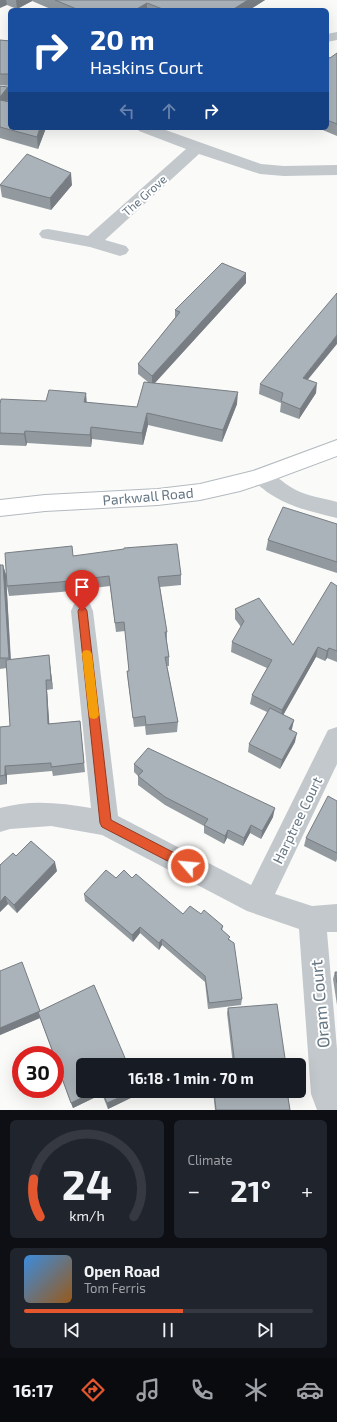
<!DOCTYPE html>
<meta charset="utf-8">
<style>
body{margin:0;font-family:"Exo 2",sans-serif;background:#20242c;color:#f1f3f6;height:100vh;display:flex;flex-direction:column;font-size:15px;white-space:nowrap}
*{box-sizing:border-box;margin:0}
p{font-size:13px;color:#9ea1a6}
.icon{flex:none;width:22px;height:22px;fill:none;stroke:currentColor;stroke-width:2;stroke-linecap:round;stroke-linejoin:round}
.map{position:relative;height:1110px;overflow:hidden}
.panel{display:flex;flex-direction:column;gap:10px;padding:10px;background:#0d0f14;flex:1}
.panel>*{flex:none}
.banner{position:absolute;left:8px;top:8px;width:321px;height:122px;border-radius:6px;box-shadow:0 4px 16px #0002;background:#1a4fa0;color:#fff;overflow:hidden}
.speed{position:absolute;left:12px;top:1046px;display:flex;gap:8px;font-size:20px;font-weight:700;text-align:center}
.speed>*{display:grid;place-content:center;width:52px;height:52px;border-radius:50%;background:#171b24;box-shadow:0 4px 16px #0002;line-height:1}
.speed .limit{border:6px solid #d22;background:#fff;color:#111}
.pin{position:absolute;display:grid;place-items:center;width:34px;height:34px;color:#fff;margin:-41px -17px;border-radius:50% 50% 50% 0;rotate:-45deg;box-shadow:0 0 4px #0007}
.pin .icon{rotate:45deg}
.me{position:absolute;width:44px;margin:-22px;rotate:297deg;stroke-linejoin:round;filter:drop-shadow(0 0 3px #0008)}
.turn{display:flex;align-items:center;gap:14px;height:84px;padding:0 16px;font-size:18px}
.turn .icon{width:52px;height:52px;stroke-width:2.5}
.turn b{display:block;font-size:28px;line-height:34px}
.lanes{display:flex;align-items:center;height:38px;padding:0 16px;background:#0003;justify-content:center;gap:20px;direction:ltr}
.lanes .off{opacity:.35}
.big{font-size:30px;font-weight:700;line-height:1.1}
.panel .card{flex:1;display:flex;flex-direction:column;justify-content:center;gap:6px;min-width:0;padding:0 14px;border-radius:6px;background:#20242c}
.panel .dial{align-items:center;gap:0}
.dial svg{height:104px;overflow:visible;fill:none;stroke:#363941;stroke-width:7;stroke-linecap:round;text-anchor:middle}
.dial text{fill:#f1f3f6;stroke:none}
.song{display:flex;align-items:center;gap:12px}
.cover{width:48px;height:48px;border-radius:6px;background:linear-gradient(135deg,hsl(210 70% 55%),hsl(30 70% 35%))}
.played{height:4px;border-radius:2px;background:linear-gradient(90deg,#e4572e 55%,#363941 55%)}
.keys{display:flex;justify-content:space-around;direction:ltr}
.heat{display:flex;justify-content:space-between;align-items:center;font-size:22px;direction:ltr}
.panel .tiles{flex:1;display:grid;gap:10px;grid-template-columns:1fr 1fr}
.card:last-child{grid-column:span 2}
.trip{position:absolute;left:76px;top:1058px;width:230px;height:40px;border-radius:6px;background:#171b24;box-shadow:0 4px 16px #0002;font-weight:700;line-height:40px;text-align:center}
.menu{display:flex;height:64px;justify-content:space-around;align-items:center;background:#090b0e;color:#9ea1a6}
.menu .icon{width:28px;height:28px}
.menu .selected{color:#e4572e}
.menu b{font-size:18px;color:#f1f3f6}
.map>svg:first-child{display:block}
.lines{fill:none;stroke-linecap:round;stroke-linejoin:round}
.secondary-casing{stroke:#b3babf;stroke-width:2}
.street{fill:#c3c8cc;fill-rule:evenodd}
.secondary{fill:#fff;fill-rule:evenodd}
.wall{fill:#929a9f}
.shaded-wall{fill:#777d82}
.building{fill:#aab3b9;stroke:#777d82}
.route{fill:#e4572e;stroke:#94391e}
.slow{fill:#f59e0b}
.labels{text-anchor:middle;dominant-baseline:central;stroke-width:4;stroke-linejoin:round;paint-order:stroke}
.far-street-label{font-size:12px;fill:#657683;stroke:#fff}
.street-label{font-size:14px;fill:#657683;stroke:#fff}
.near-street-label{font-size:17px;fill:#657683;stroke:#fff}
</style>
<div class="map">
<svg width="337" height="1110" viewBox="0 0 337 1110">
<rect width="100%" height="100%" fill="#fafaf8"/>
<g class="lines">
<!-- secondary casing -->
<g class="secondary-casing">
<path id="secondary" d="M337 440V456L267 482 240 491 200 500 158 505 45 511 0 516V500L45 495 158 489 200 484 253 471Z"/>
</g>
<!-- street -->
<path class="street" d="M337 32V40L327 42V34Z
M137 128H160L261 164 284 166 337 165V175L284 176 260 174 199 154 105 240 126 246 129 250 126 254 120 256 90 247 42 238 39 234 42 230 48 229 88 236 186 149 139 131Z
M262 469C274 473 283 483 294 489 307 496 323 498 337 502V518C312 512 289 507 267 492 261 487 255 484 252 477L255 471Z
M82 602 90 604 93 611 118 816 251 885 328 730 337 727V764L275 894 312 906 337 904V932H327L337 1049V1110H317L311 1094 299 929 247 911 102 835 51 826 10 829 0 832V808C31 799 61 803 91 808L71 611 74 604Z"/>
<!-- secondary -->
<use href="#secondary" class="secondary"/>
</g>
<!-- wall -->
<path class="wall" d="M0 0H265L249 10H53L32 1 17 9 7 5Z
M0 40 10 41V86L0 85Z
M337 53V136L318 128H327V58H330Z
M0 86 8 87 10 98 7 101 46 128 38 149 0 138Z
M0 185H72L51 210 2 197Z
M246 283 155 383 237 404 222 442 148 425 143 445 92 439 91 447 27 443 26 446 0 445V404L87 403 137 407 148 382 138 374V364L175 318V310Z
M308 380 316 393 299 419 280 412 281 403 259 394 260 384Z
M337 524V573L266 550 268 540Z
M73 556 181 575V585L160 587 167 632V642L169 657V666H167L178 722 177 732 146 735 145 726 134 727 128 681 127 671H129L125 631 116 632 110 586 61 592 9 596 7 586Z
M0 565H3L6 575 11 660 49 655 53 689 47 690 49 724 80 721 85 772 53 776 52 771 7 775V784L0 785V727L10 726 7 668 0 669Z
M337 586V662L327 658 325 661 316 657 283 715 294 720 291 730 295 742 280 769 248 752 249 744 267 712 250 704 252 695 267 668 231 652 232 642 241 627 235 619V609L293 645Z
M134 764 273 817 261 839 250 833 243 846 227 838 224 844 204 833V826L165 805 138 785V776L134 772Z
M337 801V859L336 862 304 846 306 838Z
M16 856 57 871 17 913 8 904 0 912V865Z
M116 878H132L183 914H201L223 926 222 931 230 940 242 999 241 1005 208 1009 205 982 162 945 159 950 140 933 133 942 85 901 84 894Z
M0 971 40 1011 83 1091H138L139 1094 108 1109 102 1094 73 1108 40 1018 0 1035Z
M335 972H337V1005L333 979Z
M228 1008 286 1065H233L227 1013Z
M213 1091H287L290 1110H215Z"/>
<!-- shaded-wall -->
<path class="shaded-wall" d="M0 0H6L7 5 0 8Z
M16 0H32V1L17 9Z
M248 0H265L249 10H232Z
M147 3V10H135Z
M8 87 10 98 0 110V97Z
M40 128H46L38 149 37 137Z
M71 173 72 185 51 210 50 198Z
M246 273V283L152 386V376Z
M337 335V344L301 388 303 378Z
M317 383 316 393 299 419 300 409Z
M238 392 237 404 222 442 223 430Z
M86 393 87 405 84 402Z
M147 413 148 425 143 445 142 433Z
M91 427 92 439 91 447 90 435Z
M25 431 27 443 26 446 24 434Z
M3 565 6 575 11 668 9 658Z
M318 647 316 657 281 719 282 710Z
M329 648 327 658 325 661 327 651Z
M49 655 50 665 53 689 51 680Z
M46 680 47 690 50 733 48 724Z
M294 720 292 729 287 738 289 729Z
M297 733 295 742 280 769 282 760Z
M5 766 7 775V784L5 775Z
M275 808 273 817 261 839 262 831Z
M251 825 250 833 243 846 244 838Z
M228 830 227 838 224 844 225 836Z
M55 862 57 871 17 913 14 905Z
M5 896 8 904 0 912V902Z
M140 927V933L133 942 132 935Z
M162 939V945L159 950V943Z
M40 1011V1018L0 1035V1028Z
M95 1091H102V1094L73 1108 71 1103Z
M134 1091H138L139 1094 108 1109 107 1103Z"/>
<!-- building -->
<path class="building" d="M55 0H248L232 10H165L147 3 135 10H79Z
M0 40 10 41V81V74H0Z
M337 53V124L327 120V58L328 57 330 58Z
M0 86 8 87 0 97Z
M0 100 10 102V128H40L37 137 0 127Z
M27 154 71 173 50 198 0 185Z
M222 263 246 273 152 376 138 364 180 312 175 310Z
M337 293V335L303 378 317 383 300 409 281 401 283 393 260 384Z
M144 382 238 392 223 430 147 413 142 433 91 427 90 435 25 431 24 434 0 433V404L1 399 46 401 49 390 86 393 84 402 137 407Z
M283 507 337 524V562L268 540Z
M177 544 181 575 158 577 167 632H165L169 657H165L178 722 146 725 145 716 133 718 127 671H129L124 622 115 623 109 576 60 582 7 586 5 553 72 546 73 556 124 549V548Z
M0 565H3L9 658H0Z
M331 582 337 586V651L329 648 327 651 318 647 282 710 252 695 272 660 232 642 244 621 235 609 259 598 293 645Z
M49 655 51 680H46L48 724 80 721 84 763 51 767V763L5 766V775L0 776V727L10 726 6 660Z
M270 708 294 720 289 729 297 733 282 760 249 744Z
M148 748 275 808 262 831 251 825 244 838 228 830 225 836 204 825 208 819 165 797 138 776 143 771 134 764Z
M328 796 337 801V853L306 838Z
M31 841 55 862 14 905 5 896 0 902V865L13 853 16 856Z
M106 870 116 878 124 870 132 878 136 874 183 914 190 906 201 914 204 910 223 926 221 929 230 937 228 939 234 943 242 999 209 1003 205 976 162 939 159 943 140 927 132 935 84 894Z
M22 962 40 1011 0 1028V971Z
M335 972H337V983Z
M94 985 128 1065H83V1091H95L71 1103 55 1059V1055H54L38 1012Z
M277 1004 286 1065H235L228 1008Z
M102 1091H134L107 1103Z
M214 1091H287L290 1110H216Z"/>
<!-- route -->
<path class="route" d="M82 607 86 609 87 611 111 820 192 862 194 866 192 870 188 871 185 870 102 827 100 823 78 611 79 609Z"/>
<!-- slow -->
<path class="slow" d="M87 650 90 651 92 654 99 715 97 718 94 719 90 718 89 715 82 654 83 651Z"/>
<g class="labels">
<!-- far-street labels -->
<g class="far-street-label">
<text transform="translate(144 195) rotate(-42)">The Grove</text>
</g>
<!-- street labels -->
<g class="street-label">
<text transform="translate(148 496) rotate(-5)">Parkwall Road</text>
<text transform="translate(297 820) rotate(-64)">Harptree Court</text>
</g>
<!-- near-street labels -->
<g class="near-street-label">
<text transform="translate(319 1004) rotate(-95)">Oram Court</text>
</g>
</g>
</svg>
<div class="speed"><div class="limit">30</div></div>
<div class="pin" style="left:82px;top:611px;background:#d93025"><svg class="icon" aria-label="arrive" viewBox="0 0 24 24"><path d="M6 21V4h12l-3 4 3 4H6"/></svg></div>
<svg class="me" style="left:188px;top:866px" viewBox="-20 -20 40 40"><circle r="17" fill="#e4572e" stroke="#fff" stroke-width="3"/><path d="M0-11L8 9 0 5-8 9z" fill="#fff"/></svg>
<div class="trip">16:18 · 1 min · 70 m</div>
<div class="banner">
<div class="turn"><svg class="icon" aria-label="right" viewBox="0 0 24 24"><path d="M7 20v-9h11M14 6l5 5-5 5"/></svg><div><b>20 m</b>Haskins Court</div></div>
<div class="lanes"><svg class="icon off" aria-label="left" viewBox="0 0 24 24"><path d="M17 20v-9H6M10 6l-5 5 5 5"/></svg><svg class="icon off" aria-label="ahead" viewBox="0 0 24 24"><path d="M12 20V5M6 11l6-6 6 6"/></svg><svg class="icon" aria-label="right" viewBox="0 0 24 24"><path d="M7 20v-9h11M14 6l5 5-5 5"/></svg></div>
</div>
</div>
<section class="panel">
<div class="tiles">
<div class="card dial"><svg viewBox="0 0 100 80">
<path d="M14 69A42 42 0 1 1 86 69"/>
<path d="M14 69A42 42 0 0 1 9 40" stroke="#e4572e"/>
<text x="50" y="56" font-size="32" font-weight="700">24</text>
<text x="50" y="72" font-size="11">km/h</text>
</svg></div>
<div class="card"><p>Climate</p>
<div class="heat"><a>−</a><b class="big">21°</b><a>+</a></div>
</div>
<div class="card">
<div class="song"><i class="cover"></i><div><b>Open Road</b><p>Tom Ferris</p></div></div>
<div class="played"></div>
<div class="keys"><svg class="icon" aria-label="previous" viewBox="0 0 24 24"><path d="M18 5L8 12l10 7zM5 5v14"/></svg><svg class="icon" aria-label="pause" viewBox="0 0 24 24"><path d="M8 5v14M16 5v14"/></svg><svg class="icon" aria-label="next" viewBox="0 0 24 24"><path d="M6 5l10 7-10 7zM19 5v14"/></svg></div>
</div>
</div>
</section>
<nav class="menu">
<b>16:17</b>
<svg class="icon selected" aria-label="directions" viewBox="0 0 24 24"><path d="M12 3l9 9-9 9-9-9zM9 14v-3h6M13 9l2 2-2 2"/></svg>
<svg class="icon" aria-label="music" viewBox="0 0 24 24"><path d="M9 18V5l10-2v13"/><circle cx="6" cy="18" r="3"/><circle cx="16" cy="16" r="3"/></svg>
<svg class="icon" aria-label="phone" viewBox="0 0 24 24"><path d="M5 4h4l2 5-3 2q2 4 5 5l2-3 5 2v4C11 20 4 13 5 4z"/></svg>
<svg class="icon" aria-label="climate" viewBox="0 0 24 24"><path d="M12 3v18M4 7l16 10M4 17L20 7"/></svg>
<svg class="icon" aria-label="car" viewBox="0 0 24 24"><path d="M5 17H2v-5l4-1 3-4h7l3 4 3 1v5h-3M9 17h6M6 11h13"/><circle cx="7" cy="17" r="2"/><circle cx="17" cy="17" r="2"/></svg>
</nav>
